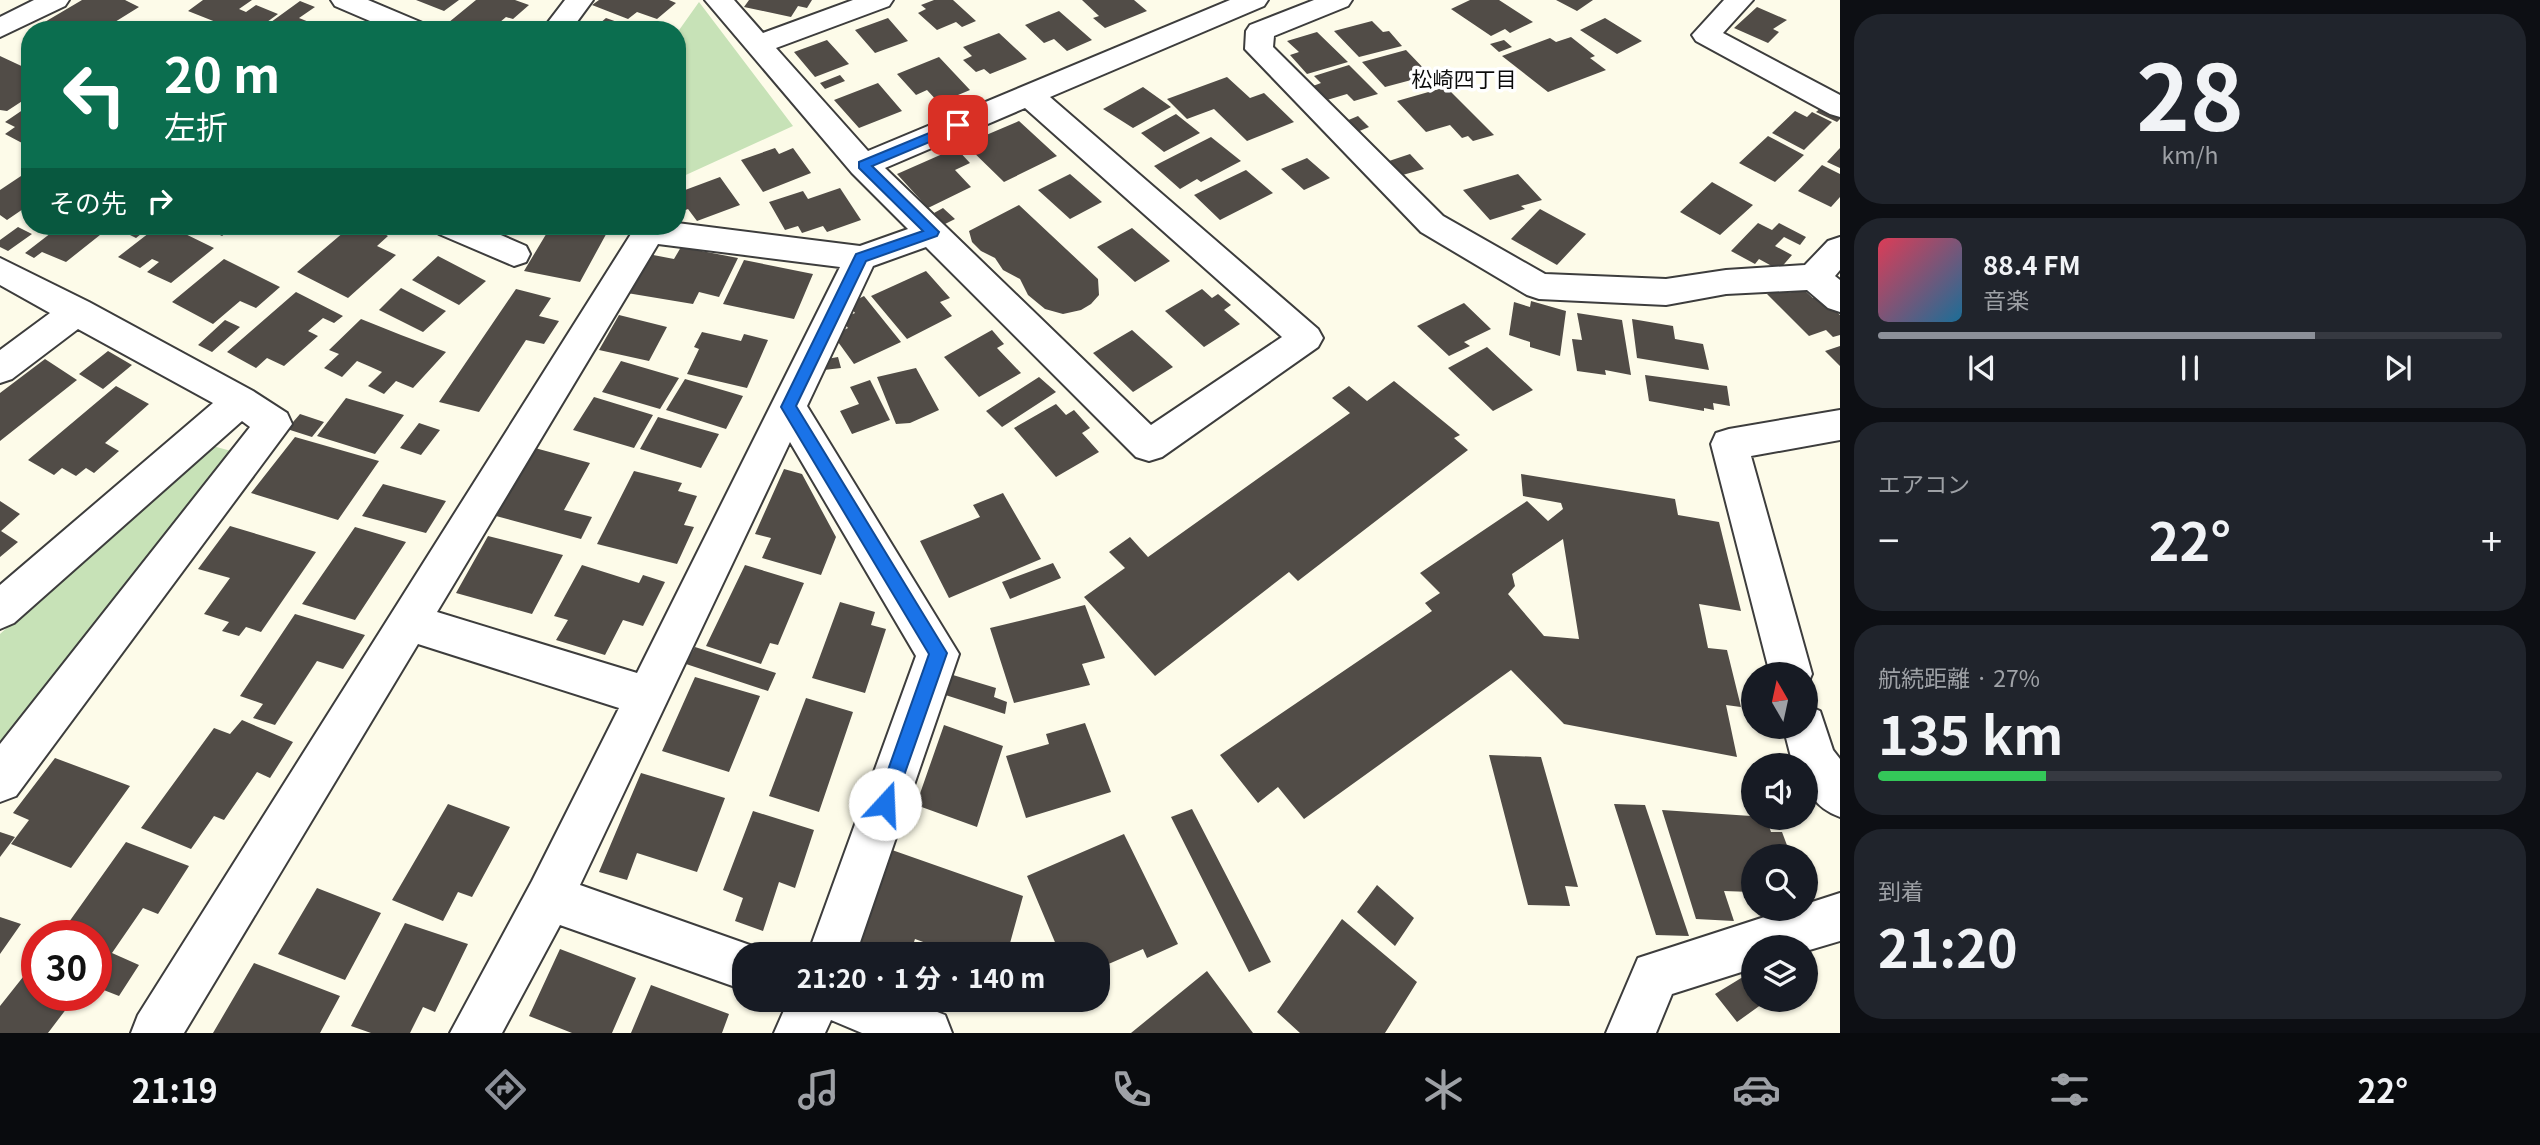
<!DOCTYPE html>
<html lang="ja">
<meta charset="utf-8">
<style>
body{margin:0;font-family:Georgia,"Noto Sans JP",serif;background:#20242c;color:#f1f3f6;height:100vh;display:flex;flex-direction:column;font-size:26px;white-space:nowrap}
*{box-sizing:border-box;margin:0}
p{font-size:23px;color:#9ea1a6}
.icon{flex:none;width:38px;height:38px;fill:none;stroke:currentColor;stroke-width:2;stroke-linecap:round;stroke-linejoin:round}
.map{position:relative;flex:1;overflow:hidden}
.side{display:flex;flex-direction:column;gap:14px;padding:14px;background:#0d0f14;width:700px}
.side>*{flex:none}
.hud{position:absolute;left:21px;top:21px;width:665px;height:214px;border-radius:28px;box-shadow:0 2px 5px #0004;background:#0b6e4f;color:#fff;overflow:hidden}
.needle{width:46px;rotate:351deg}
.controls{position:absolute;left:1741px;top:662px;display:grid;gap:14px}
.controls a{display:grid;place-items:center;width:77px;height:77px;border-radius:50%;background:#171b24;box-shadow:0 2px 5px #0004;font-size:35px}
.speed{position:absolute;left:21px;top:920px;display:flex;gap:14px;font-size:35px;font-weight:700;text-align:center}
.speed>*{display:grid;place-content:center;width:91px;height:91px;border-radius:50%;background:#171b24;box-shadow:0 2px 5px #0004;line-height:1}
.speed .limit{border:10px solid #d22;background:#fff;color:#111}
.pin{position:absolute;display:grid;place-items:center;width:60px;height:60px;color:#fff;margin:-30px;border-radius:14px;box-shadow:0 4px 10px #0006}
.me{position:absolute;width:77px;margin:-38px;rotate:20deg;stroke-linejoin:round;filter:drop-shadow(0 0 5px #0008)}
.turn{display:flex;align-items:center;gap:24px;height:147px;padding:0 28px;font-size:32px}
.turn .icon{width:91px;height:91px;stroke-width:2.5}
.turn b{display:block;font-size:49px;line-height:60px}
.then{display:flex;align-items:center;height:66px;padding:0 28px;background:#0003;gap:14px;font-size:26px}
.big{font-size:52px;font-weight:700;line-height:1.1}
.side .widget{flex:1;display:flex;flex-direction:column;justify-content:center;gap:10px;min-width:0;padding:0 24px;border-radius:28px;background:#20242c}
.side .dial{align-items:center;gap:0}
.dial b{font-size:91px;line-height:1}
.song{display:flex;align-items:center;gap:21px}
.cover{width:84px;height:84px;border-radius:10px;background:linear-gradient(135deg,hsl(350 70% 55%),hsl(200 70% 35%))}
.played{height:7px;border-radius:4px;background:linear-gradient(90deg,#8c9099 70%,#363941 70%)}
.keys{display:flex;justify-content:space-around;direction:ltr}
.heat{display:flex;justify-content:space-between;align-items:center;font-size:38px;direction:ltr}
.charge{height:10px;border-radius:5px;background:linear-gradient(90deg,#34c759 27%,#363941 0)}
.trip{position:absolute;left:732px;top:942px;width:378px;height:70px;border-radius:28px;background:#171b24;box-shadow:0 2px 5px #0004;font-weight:700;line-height:70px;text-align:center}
.tabs{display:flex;height:112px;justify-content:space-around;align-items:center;background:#090b0e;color:#9ea1a6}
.tabs .icon{width:49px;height:49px}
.tabs .active{color:#8c9099}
.tabs b{font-size:32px;color:#f1f3f6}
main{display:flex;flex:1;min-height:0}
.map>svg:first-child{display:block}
.green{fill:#c7e2b7}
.building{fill:#514c47;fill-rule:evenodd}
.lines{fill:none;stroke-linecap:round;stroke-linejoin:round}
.minor-casing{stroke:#3d3d3d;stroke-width:4}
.minor{fill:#fff;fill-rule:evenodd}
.route{fill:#1a73e8;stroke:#114b97;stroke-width:2}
.labels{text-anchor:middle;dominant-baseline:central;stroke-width:7;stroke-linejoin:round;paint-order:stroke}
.far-neighbourhood-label{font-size:21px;fill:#0a0a0a;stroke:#fff}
</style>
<main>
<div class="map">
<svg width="1840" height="1033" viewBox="0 0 1840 1033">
<rect width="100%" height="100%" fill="#fdfbe9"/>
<!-- green -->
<path class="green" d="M699 2 793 126 677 179V33Z
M209 445 235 452 0 749V634Z"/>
<!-- building -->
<path class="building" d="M82 0H125L139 7 102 30H44L38 26Z
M203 0H252L239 9 246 12 256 5 278 14 256 30H236L188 11Z
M416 0H459L444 11Z
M476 0H515L529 5 513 19 506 17 493 28 498 30H451L443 27Z
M599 0H669L676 3 657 19 637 12 628 19 592 5Z
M749 0H812L807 8 798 6 791 17 744 7Z
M934 0H953L976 21 962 27 956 22 937 30 918 13 926 9 921 5Z
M1082 0H1134L1147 11 1105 28 1093 18 1099 16Z
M1470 0H1499L1533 22 1510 33 1505 29 1491 36 1451 9Z
M1556 0H1593L1577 11Z
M300 1 315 7 299 18 309 22 299 30H260Z
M1757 7 1787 20 1773 29 1779 32 1768 43 1734 28Z
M1059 11 1092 40 1067 51 1054 39 1044 43 1025 25Z
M606 18 623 24 617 30 599 24Z
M888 18 908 41 875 53 855 30Z
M1605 18 1642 41 1617 54 1580 30Z
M1372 21 1383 32 1389 31 1402 46 1359 57 1334 31Z
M1317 32 1348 62 1307 74 1290 55 1299 52 1287 41Z
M999 33 1027 59 990 74 984 69 976 72 963 60 972 56 963 47Z
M1571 37 1595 56 1590 58 1606 70 1548 92 1502 56 1550 38 1556 42Z
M827 40 849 64 815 77 794 52Z
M1504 40 1512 47 1499 52 1490 44Z
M1406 50 1430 75 1385 87 1362 62Z
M0 56 30 70V96L7 111 0 110Z
M939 57 970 90 939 103 927 90 916 95 897 74Z
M1349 65 1378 94 1354 101 1347 94 1327 100 1313 86 1321 83 1314 76Z
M840 75 845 81 825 89 820 83Z
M1227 77 1250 98 1264 93 1294 122 1247 141 1214 109 1187 119 1167 99Z
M878 83 902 111 859 128 834 100Z
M1143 87 1171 107 1133 128 1103 109Z
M1446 87 1494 135 1473 141 1468 136 1462 138 1450 125 1426 132 1397 101Z
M30 105V138L22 143 5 134 15 127 5 122Z
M1821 108 1840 117V119L1837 122 1816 112Z
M1795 111 1807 117 1812 112 1832 122 1804 150 1772 133Z
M1176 114 1200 133 1164 152 1141 133Z
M1358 116 1369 127 1350 135 1339 124Z
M1019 121 1057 156 1004 182 965 144Z
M1768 136 1804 155 1775 182 1739 163Z
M1211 137 1241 161 1201 182 1197 179 1180 189 1154 166Z
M775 148 779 154 793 148 811 173 763 192 741 160Z
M956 148 970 163 955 170 971 187 928 208 897 174Z
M1840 148V168L1827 162Z
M1410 154 1424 169 1399 176 1386 162Z
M1307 158 1330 178 1304 190 1281 169Z
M1822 165 1840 174V197L1831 207 1798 191Z
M30 170V209L26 207 7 220 0 215V190Z
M1246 170 1273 193 1220 220 1194 195Z
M1070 174 1102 202 1070 219 1038 190Z
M1518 174 1542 200 1521 206 1525 209 1490 220 1463 190Z
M720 177 740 205 697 221 688 209 683 211 677 204V193Z
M1712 182 1753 205 1720 235 1680 212Z
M840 188 861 220 827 232 823 226 802 233 798 226 785 230 769 202 803 191 808 199Z
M1019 205 1098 279 1099 295 1091 304 1081 310 1063 314 1045 309 1028 295 1020 279 1003 270 995 258 981 251 972 242 969 231Z
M943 208 955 219 945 224 934 213Z
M1540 209 1586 234 1557 265 1511 239Z
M1758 223 1772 230 1779 223 1806 237 1800 245 1784 237 1775 246 1792 255 1779 270 1759 259 1755 264 1731 251Z
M60 226H107L102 230 105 231 66 262 42 252 34 258 25 253Z
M112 226H151L136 238Z
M158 226H169L214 248 171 283 147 272 159 262 152 259 140 268 118 257Z
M202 226H235L222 236Z
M351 226H371L388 236 377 246 396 255 348 298 297 272Z
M551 226 610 227 580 282 524 271Z
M18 227 32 234 8 251 0 247V240Z
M1132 228 1170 261 1135 282 1097 247Z
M681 247 738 258 719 297 699 292 693 304 627 293 648 254 674 259Z
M438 256 486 281 459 305 412 280Z
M224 259 280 287 256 308 240 301 213 324 172 302Z
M744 260 813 274 794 319 723 304Z
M926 271 950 298 940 302 952 316 907 339 871 296Z
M401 288 446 311 423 332 379 310Z
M516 289 551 298 539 316 559 321 544 344 526 340 479 412 439 402Z
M1202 289 1212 298 1218 294 1231 305 1224 310 1240 324 1204 347 1165 311Z
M1783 289 1788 293 1803 289 1813 298 1820 296 1840 315V335L1833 337 1826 330 1809 336 1767 294Z
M296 292 343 316 334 323 323 318 308 331 318 336 284 366 267 358 256 368 227 352Z
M864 296 901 342 854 364 833 335 848 328 841 319 855 313 848 304Z
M1531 301 1566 311 1560 356 1530 347V342L1509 335 1514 302 1530 307Z
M1464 303 1491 329 1464 342 1470 346 1449 356 1417 326Z
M1577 313 1622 320 1631 375 1605 370 1606 375 1577 371 1572 339 1582 340Z
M619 315 667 327 649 361 599 350Z
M361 319 401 335 446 352 413 388 396 381 384 394 368 386 382 372 371 367 357 361 342 377 324 368 339 354 329 350Z
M1632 319 1673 326 1675 339 1703 344 1709 370 1637 358Z
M225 320 240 327 212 352 198 345Z
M992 330 1004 344 997 348 1021 373 979 397 944 357Z
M1132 330 1173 367 1133 392 1093 353Z
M702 332 741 341 744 334 768 340 747 388 687 374 699 349 694 347Z
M1840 346V366L1825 351Z
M1487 347 1533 390 1493 411 1448 368Z
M108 351 132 365 103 389 79 374Z
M838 357 841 368 824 370 821 360Z
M45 359 77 380 0 441V393Z
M621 361 679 378 660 409 602 392Z
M916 368 939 410 910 423 896 424 877 377Z
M1645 375 1727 386 1730 406 1713 403 1714 410 1704 408V411L1649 401Z
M1039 377 1056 392 1002 427 986 411Z
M685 379 743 396 726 429 666 410Z
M870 380 890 420 852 434 840 411 859 404 850 387Z
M1394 381 1460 435 1454 438 1468 450 1298 581 1289 572 1155 676 1084 597 1125 568 1109 552 1130 537 1148 557 1350 413 1332 398 1349 386 1367 401Z
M116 386 149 404 105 443 119 451 94 473 86 468 76 476 62 468 54 475 28 460Z
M594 397 653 415 634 448 573 430Z
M346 398 404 415 375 454 317 436Z
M1056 404 1066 415 1074 410 1090 428 1082 433 1099 452 1056 477 1014 428Z
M300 414 324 422 312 437 287 429Z
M658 417 719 434 701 468 640 449Z
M419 423 440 430 421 455 400 448Z
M295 437 379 461 338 520 251 493Z
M535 448 590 463 564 510 592 517 581 539 496 516Z
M784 469 802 474 836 537 821 575 762 558 771 538 755 534Z
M634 471 682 483 678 491 697 496 684 525 694 527 677 564 597 544Z
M1521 474 1675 499 1678 515 1719 522 1741 611 1699 604 1708 648 1727 650 1741 707 1726 705 1737 757 1564 724 1511 670 1304 819 1278 787 1258 803 1220 755 1432 611 1425 603 1440 593 1420 573 1527 501 1548 521 1563 509 1561 503 1523 496ZM1563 539 1579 639 1544 636 1508 594 1515 586 1512 574Z
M383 484 446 501 426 533 362 516Z
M1003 493 1041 559 949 598 920 541 980 517 973 505Z
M0 501 20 514 1 531 18 542 0 557Z
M230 526 316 552 261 632 246 627 239 636 222 631 229 622 204 614 230 578 198 569Z
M355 527 406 542 355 620 302 604Z
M488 536 563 555 532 614 456 593Z
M1053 563 1061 578 1010 599 1002 582Z
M582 565 639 583 643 575 665 582 643 626 623 620 605 655 556 640 568 620 554 616Z
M745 565 804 583 778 645 770 643 761 664 706 646Z
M840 602 875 612 871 625 886 629 865 693 812 678Z
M1085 605 1105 658 1082 664 1090 685 1014 703 990 628Z
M295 614 365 635 343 669 317 661 275 725 253 718 263 704 240 696Z
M695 647 776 673 768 691 686 664Z
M943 672 996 688 994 697 1007 702 1005 714 936 692Z
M695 677 760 696 729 772 662 751Z
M806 698 853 712 819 812 769 796Z
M242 720 293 742 270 778 257 772 224 820 214 816 191 849 141 828 214 728 230 734Z
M1085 723 1111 792 1026 818 1006 756 1049 744 1046 734Z
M944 725 1003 746 977 827 916 805Z
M1489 755 1541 757 1578 887 1565 886 1570 906 1528 905Z
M55 758 130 786 71 868 11 844 29 820 13 813Z
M641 773 725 798 697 872 637 853 627 880 599 872Z
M448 804 510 827 472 897 458 892 443 921 392 900Z
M1614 804 1645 805 1689 936 1656 935Z
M1192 809 1271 962 1249 972 1171 817Z
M1662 810 1766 817 1771 832H1782L1791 856H1754V871L1745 870 1752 892 1724 891 1734 921 1696 919Z
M753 811 814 830 795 888 779 882 763 931 735 921 743 898 723 890Z
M0 832 15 837 0 857Z
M1124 834 1178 944 1147 958 1143 949 1097 969V954H1060L1027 876Z
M126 842 189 866 158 914 143 908 112 953 139 965 119 996 96 987V936H59Z
M892 850 1023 896 1007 954H956L915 939 910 954H855Z
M1377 885 1414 918 1395 946 1357 912Z
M317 888 381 913 345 980 278 954Z
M0 917 21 924 0 954Z
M1342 919 1417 982 1385 1033H1300L1277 1012Z
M405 923 468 944 435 1012 423 1007 410 1033H371L351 1026Z
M560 949 636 978 612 1033H572L529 1016Z
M254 963 340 996 320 1033H213Z
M1207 971 1253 1033H1131Z
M1751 972 1754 975V999H1769L1737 1022 1715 994Z
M23 977 37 985V996H55L70 1004 48 1033H0V1006Z
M651 985 729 1014 722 1033H631Z"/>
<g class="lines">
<!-- minor casing -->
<g class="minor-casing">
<path id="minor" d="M34 0H69L65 6 0 37V17Z
M331 0H368L425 24 429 30H391L335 6Z
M565 0H593L571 30H542Z
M705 0H734L763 33 853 0H893L889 6 776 48 868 151 1230 0H1268L1264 6 1050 97 1318 329 1323 338 1318 347 1162 457 1149 461 1136 457 926 247 873 266 807 406 959 654 856 954H808L916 656 790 442 580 885 761 949 763 954H744V990L560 925 502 1033H450L532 881 619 708 418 644 184 1033H131L138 1015 636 226H677V223L860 246 908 229 852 173ZM1025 108 1282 337 1151 425 885 168ZM658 244 840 267 637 673 437 612Z
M1314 0H1352L1348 6 1274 36 1273 47 1443 216 1545 274 1666 279 1726 270 1805 265 1828 241 1840 237V270L1835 276 1840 280V312L1828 308 1807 290 1726 294 1666 305 1539 299 1527 295 1421 232 1245 49 1246 31 1250 25Z
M1724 0H1753L1723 33 1840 95V117L1830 114 1696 41 1692 35Z
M434 226H480L526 246 530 254 526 262 514 266 439 234Z
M0 258 89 302 253 391 287 413 292 424 16 796 0 802V744L250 427 242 421 14 623 0 629V585L213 403 78 329 12 379 0 383V350L50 313 0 285Z
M1840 410V440L1751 456 1812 674 1806 688V674H1770L1711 444 1716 433 1729 429Z
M1806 705 1820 711 1833 750 1840 759V817C1814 807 1806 792 1806 765H1794L1792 761 1783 726H1806Z
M1840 893V941L1806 951V947H1754V968L1672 994 1656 1033H1606L1638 958 1792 908H1806V904Z
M789 999H904L945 1015 952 1033H862L831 1020 825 1033H774Z"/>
</g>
<!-- minor -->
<use href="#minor" class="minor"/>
</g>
<!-- route -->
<path class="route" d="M958 121 965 125 963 128 872 166 939 232 937 236 866 261 796 406 947 653 894 804 892 810 885 813 878 810 876 804 929 654 781 407 856 254 923 231 859 168V162Z"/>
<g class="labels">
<!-- far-neighbourhood labels -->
<g class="far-neighbourhood-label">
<text x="1464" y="78">松崎四丁目</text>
</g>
</g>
</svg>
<div class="controls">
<a><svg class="needle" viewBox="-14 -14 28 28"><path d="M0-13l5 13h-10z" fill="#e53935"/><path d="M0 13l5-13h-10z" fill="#9ea1a6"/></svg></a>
<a><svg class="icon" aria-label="sound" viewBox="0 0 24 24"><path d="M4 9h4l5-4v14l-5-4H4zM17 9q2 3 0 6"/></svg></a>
<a><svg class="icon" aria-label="search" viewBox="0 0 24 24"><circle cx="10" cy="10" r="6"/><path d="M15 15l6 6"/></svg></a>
<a><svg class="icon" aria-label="layers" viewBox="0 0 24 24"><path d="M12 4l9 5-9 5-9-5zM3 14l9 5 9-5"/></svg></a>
</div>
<div class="speed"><div class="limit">30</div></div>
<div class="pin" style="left:958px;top:125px;background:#d93025"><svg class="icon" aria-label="arrive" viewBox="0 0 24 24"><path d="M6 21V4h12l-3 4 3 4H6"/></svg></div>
<svg class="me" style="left:885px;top:804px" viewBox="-20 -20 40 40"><circle r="19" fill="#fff"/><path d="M0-13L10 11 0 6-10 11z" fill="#1a73e8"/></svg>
<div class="trip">21:20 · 1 分 · 140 m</div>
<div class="hud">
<div class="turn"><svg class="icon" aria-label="left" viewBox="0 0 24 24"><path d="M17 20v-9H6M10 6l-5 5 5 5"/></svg><div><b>20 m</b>左折</div></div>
<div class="then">その先<svg class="icon" aria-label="right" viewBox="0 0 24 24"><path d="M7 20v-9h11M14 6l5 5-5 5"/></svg></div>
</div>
</div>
<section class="side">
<div class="widget dial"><b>28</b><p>km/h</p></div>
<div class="widget">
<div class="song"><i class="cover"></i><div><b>88.4 FM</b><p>音楽</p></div></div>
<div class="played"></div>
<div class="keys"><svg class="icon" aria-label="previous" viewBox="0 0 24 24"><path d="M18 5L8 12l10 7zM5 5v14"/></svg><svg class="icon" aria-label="pause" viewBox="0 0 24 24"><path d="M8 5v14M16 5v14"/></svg><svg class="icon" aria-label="next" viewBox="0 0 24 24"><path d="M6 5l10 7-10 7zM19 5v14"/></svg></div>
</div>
<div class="widget"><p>エアコン</p>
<div class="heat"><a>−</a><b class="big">22°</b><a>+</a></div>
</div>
<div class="widget"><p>航続距離 · 27%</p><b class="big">135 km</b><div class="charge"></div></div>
<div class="widget"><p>到着</p><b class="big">21:20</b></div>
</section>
</main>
<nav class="tabs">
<b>21:19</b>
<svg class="icon active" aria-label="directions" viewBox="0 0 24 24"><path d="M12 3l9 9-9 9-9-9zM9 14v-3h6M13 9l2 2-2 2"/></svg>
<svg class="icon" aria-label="music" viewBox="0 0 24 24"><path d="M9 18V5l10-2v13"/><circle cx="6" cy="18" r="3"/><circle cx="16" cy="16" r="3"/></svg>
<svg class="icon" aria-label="phone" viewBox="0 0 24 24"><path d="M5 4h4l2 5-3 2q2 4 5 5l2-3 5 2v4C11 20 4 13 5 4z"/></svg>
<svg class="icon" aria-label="climate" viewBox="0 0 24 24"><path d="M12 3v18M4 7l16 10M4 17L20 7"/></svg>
<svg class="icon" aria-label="car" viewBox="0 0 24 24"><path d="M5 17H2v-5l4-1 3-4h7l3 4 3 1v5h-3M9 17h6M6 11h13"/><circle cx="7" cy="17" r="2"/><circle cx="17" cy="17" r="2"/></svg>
<svg class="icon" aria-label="filters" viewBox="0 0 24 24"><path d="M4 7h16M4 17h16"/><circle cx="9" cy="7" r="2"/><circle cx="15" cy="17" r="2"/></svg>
<b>22°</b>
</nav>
